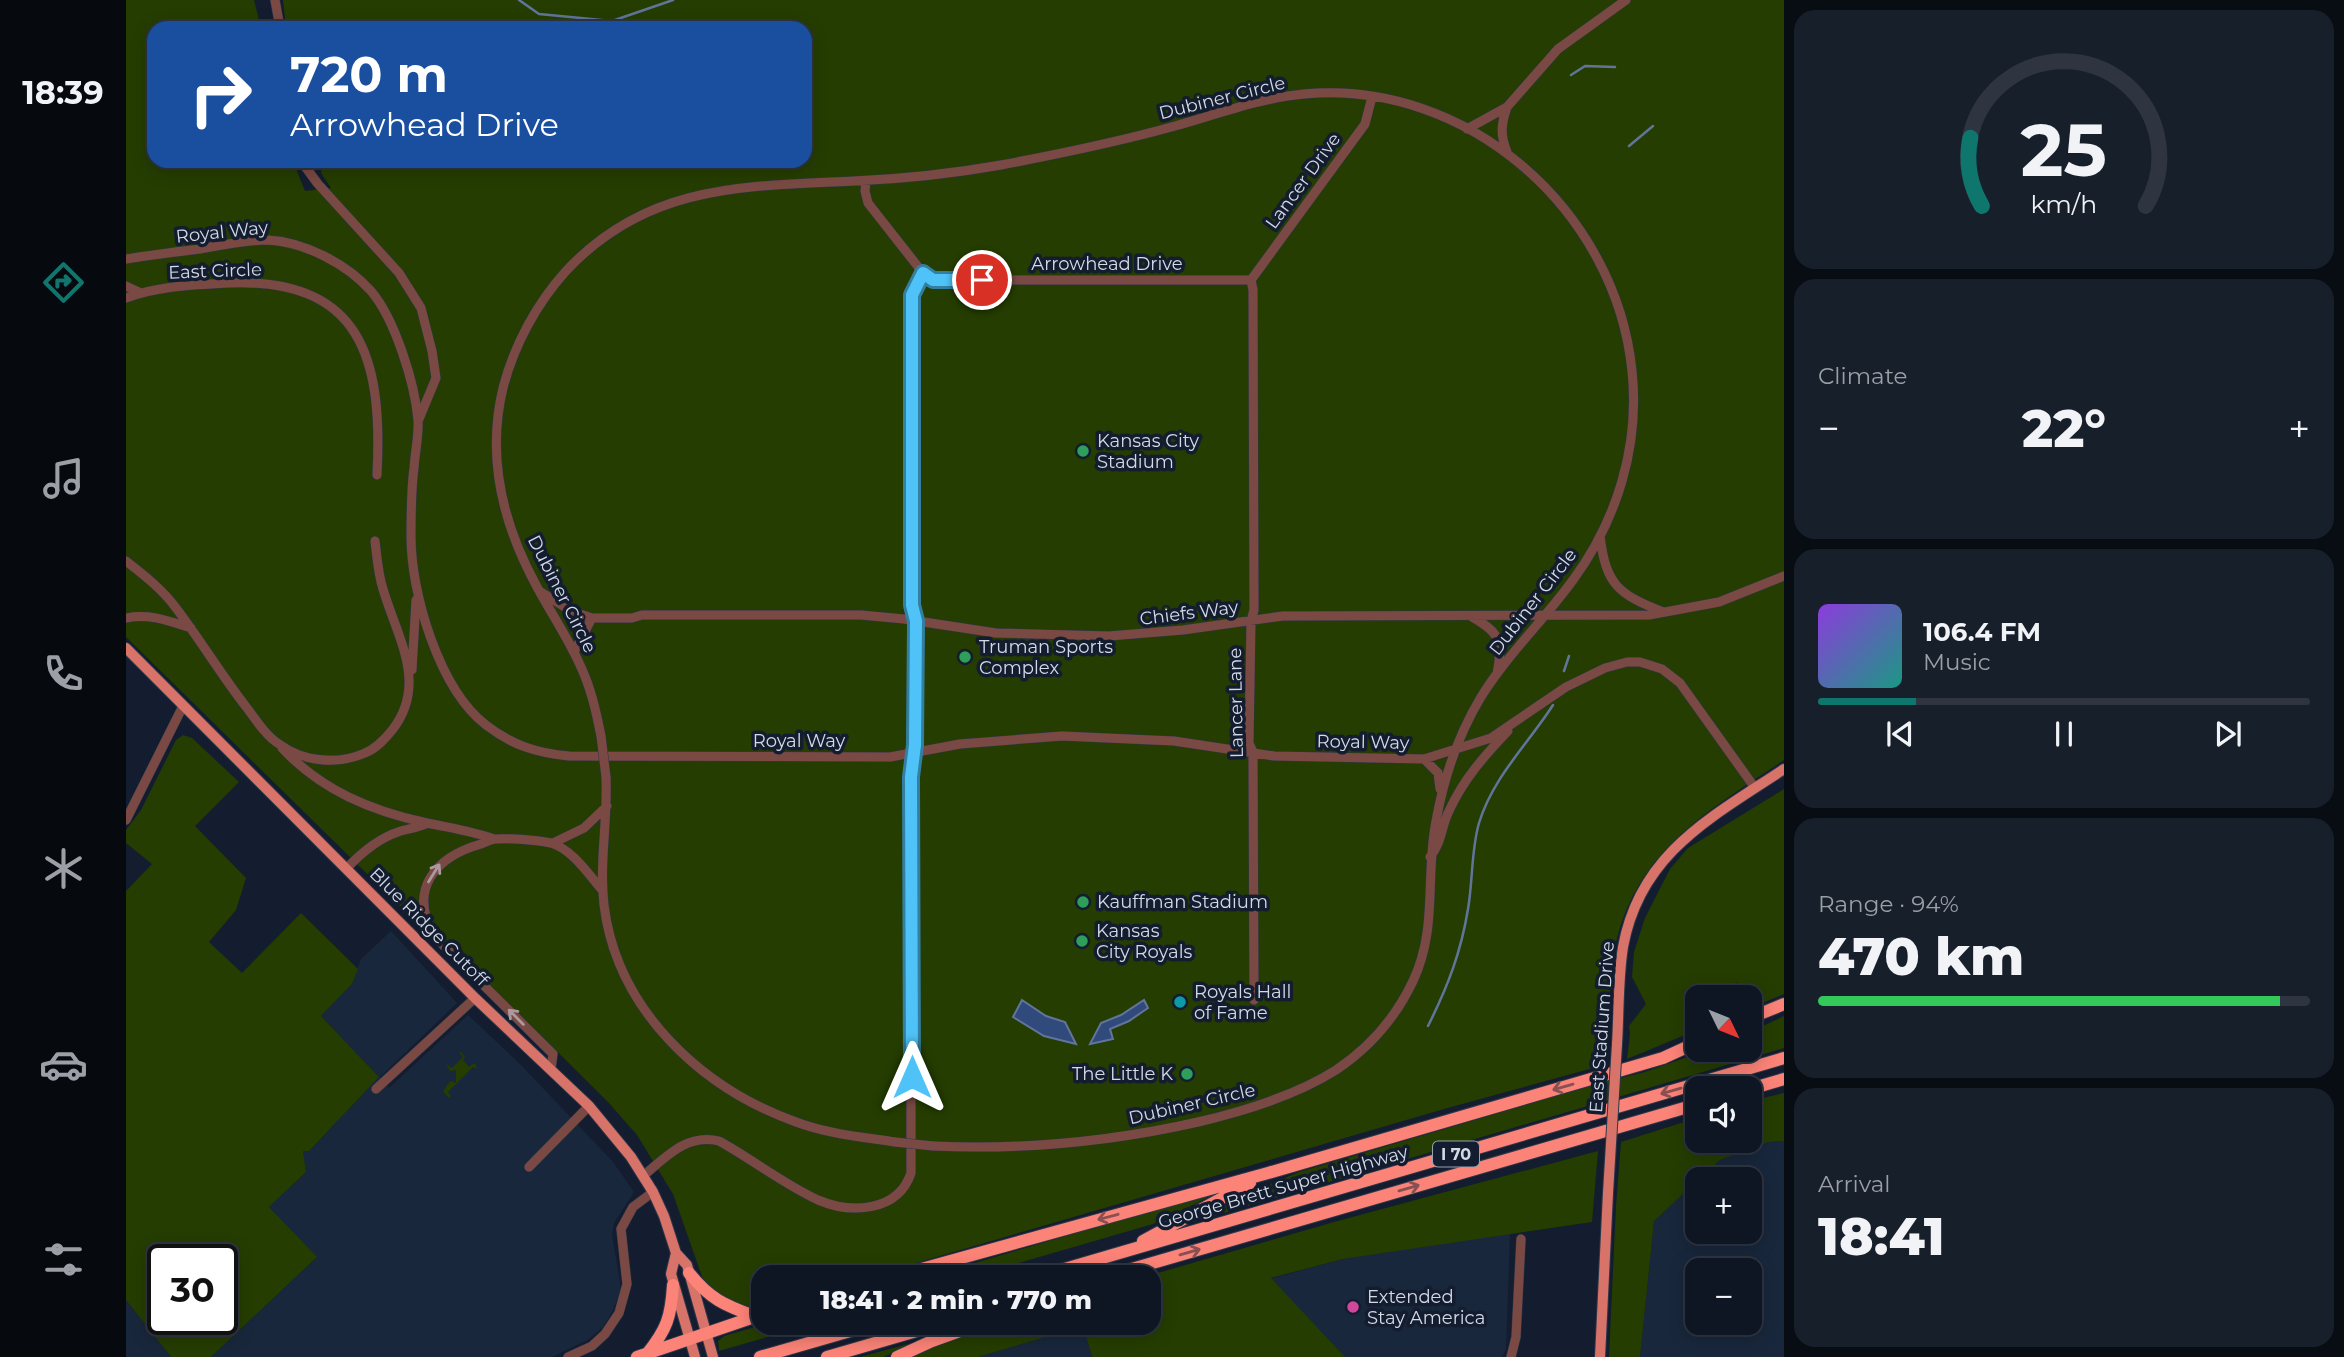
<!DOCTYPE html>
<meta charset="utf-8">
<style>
body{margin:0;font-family:Montserrat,sans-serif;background:#171f2b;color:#f1f3f6;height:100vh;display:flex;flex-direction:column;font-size:26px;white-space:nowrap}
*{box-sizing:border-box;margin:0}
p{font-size:23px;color:#9b9fa6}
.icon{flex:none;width:38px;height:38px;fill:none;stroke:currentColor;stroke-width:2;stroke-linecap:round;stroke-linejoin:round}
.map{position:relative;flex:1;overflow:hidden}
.details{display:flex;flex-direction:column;gap:10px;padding:10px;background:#080c13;width:560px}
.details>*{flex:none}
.guide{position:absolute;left:21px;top:21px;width:665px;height:147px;border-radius:21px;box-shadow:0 4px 18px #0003,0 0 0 2px #2e3541;background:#1a4fa0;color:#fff;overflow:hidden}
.needle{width:46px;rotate:133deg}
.tools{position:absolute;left:1559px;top:985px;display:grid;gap:14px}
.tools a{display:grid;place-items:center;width:77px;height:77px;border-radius:14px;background:#0e1623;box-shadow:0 4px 18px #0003,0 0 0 2px #2e3541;font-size:35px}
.speed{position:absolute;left:21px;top:1244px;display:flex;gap:14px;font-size:35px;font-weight:700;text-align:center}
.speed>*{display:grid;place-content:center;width:91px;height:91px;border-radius:50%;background:#0e1623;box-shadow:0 4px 18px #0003,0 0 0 2px #2e3541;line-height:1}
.speed .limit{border:4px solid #111;border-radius:10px;background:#fff;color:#111}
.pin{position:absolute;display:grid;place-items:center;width:60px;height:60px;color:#fff;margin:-30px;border:4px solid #fff;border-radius:50%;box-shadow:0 2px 7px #0007}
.me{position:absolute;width:77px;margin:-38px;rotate:0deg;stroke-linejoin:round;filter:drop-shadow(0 0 5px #0008)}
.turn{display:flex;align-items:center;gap:24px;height:147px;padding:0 28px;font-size:32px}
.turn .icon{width:91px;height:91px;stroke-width:2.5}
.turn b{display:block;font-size:49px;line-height:60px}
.big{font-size:52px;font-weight:800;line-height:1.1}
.details .card{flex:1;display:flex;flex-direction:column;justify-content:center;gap:10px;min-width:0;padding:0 24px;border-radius:21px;background:#171f2b}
.details .dial{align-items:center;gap:0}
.dial svg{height:182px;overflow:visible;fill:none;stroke:#2e3541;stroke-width:7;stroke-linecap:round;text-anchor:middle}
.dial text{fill:#f1f3f6;stroke:none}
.song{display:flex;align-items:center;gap:21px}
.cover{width:84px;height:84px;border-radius:10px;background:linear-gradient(135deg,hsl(270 70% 55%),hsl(170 70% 35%))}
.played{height:7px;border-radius:4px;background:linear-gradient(90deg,#0f766e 20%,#2e3541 20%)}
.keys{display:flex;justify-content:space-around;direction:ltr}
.heat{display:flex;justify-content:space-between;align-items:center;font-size:38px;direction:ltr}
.charge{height:10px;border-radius:5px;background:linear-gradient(90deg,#34c759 94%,#2e3541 0)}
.trip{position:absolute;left:625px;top:1265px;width:410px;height:70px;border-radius:21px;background:#0e1623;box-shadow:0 4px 18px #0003,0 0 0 2px #2e3541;font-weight:800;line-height:70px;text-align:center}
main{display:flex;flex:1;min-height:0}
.menu{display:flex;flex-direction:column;width:126px;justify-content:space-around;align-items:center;background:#06090e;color:#9b9fa6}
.menu .icon{width:49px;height:49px}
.menu .on{color:#0f766e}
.menu b{font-size:32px;color:#f1f3f6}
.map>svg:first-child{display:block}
.built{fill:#19273c;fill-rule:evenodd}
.green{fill:#253d00;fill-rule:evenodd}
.water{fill:#304a7c;stroke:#61759c;stroke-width:2}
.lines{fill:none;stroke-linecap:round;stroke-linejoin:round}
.stream{stroke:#61759c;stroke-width:2.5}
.minor-casing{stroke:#2e3749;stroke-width:10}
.major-casing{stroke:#2e3749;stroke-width:12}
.highway-casing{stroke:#2e3749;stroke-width:14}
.minor{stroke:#7a4944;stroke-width:9}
.major{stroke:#d77369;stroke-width:10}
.highway{stroke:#fc8377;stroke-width:12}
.minor-bridge-casing{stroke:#2e3749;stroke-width:10;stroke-linecap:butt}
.major-bridge-casing{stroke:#2e3749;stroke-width:12;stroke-linecap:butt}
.minor-bridge{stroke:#7a4944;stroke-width:9}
.major-bridge{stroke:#d77369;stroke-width:10}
.oneway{stroke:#ab999d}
.oneway2{stroke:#885053}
.route-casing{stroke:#337fa1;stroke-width:18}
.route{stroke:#4fc3f7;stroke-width:12}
.leisure-dot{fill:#2e9e5b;stroke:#131d2f;stroke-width:2.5}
.culture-dot{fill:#0f9aa8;stroke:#131d2f;stroke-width:2.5}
.hotel-dot{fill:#d1479c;stroke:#131d2f;stroke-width:2.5}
.labels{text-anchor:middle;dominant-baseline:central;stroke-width:7;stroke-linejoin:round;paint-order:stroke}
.shield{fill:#131d2f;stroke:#99a1af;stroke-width:2}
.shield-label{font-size:16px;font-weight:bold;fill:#d3dae6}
.street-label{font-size:18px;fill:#d3dae6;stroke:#131d2f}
.poi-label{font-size:18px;fill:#d3dae6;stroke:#131d2f;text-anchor:start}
</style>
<main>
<nav class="menu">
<b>18:39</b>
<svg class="icon on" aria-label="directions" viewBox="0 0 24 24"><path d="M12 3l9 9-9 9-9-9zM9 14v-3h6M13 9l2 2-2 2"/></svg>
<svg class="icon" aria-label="music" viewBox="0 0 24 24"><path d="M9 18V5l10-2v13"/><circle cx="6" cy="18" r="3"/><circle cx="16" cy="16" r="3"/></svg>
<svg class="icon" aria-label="phone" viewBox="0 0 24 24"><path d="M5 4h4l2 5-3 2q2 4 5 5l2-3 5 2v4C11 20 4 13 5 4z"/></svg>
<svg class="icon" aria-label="climate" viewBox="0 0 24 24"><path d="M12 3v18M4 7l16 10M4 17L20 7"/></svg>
<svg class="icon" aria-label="car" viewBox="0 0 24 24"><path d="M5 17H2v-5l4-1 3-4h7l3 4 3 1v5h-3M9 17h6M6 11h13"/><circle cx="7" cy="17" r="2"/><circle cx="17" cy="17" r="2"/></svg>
<svg class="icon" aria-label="filters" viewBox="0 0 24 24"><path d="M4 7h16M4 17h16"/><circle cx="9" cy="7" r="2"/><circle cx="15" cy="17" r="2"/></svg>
</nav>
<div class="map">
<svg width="1658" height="1357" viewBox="0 0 1658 1357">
<rect width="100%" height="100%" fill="#131d2f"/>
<!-- built -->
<path class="built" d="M265 931 331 1003 254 1077 263 1088 342 1015 395 1065 487 1162 508 1192 488 1223 486 1235 494 1282V1292L487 1310 477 1327 463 1339 426 1357H85L190 1258 143 1207 180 1172 177 1151H183L253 1077 195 1016 226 984 235 959Z
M1658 1141V1357H1514L1528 1221 1571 1181 1572 1232H1624V1180L1573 1179 1594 1160 1643 1142ZM1572 1270H1624V1323H1572Z
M1384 1233 1380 1349 1376 1357H1219L1144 1279 1217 1259Z
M0 1300 45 1357H0Z
M957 1326 966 1357H852Z"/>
<!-- green -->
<path class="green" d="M0 0H128L135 28H28V161H167L179 191 205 188 195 173 197 161H679V28H160L157 0H1658V760C1582 811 1509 851 1489 948 1482 986 1484 1026 1478 1065L1318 1109 742 1277 637 1278V1308L621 1310 605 1305 578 1282 547 1194 511 1135 482 1102 316 937 292 924 0 637Z
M57 735 66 738 113 782 69 826 120 878 110 910 83 942 116 973 175 913 232 969 226 984 195 1016 253 1077 183 1151H177L180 1172 143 1207 191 1257 85 1357H45L0 1300V891L26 864 0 843V830L15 810 50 740ZM37 1260H96V1320H37Z
M1658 789V994L1624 1008V998L1617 997 1611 982 1581 997 1572 998 1571 1030 1501 1059 1504 1034 1503 1026 1520 1004 1506 977 1508 952 1519 918 1544 869 1562 848Z
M1658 1016V1048L1068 1222 1067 1220 1107 1200 1173 1172 1478 1082 1519 1072 1578 1051 1624 1050V1032Z
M335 1052 339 1057 337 1060 343 1067 348 1063 352 1069 347 1067 322 1092 325 1096 323 1098 317 1091 324 1081 330 1083V1070L324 1071 320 1064 326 1068 337 1057 333 1053Z
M1658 1093V1141L1643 1142 1594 1160 1528 1221 1514 1357H1483L1490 1206 1495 1142 1571 1118 1572 1141H1624V1101Z
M1472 1151 1466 1222 1217 1259 1145 1278 1219 1357H966L957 1326 852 1357H778L871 1323H1022V1278L1018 1277 1208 1222Z
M1093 1191 1073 1202 1027 1224 844 1277 798 1278Z
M643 1323H689L593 1351 592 1341 598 1336Z
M786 1343 758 1357H734Z"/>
<!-- water -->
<path class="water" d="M896 1000 920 1016 939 1022 950 1044 918 1036 887 1017Z
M1018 1000 1022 1008 1003 1021 984 1029 987 1039 964 1044 975 1023 995 1015Z"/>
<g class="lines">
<!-- stream -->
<path class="stream" d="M393 0 413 14 486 21 547 0
M1445 75 1459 66 1489 67
M1503 146 1527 126
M1438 671 1443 656
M1302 1026C1322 986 1335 952 1342 909 1347 880 1345 851 1353 823 1367 777 1402 744 1427 705"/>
<!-- minor casing -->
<g class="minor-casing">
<path id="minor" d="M149 0 154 28
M1341 129 1381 107 1432 49 1500 0
M1381 152C1374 134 1375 125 1381 107
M175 161 192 184 273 273 295 308 306 351 310 378 293 419
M0 259C24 255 49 252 74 249 96 245 120 240 142 240 179 242 221 264 245 291 269 319 289 384 292 420 293 435 289 452 288 468 285 490 285 514 285 537 285 593 313 689 360 725 386 745 410 753 443 756L764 757 834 744 936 736 1048 741 1148 756 1298 759 1365 738 1440 687 1479 668 1501 662H1514L1536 669 1554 683 1629 788
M797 273 807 280H1125
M1125 280 1127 290 1128 610 1125 621 1123 743 1127 752 1128 1000
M1125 280 1239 124 1246 97
M0 286 15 293
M0 298C32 286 66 285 101 283 236 277 257 359 251 475
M1474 536C1480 585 1492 594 1537 612
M0 561C18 575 37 590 50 608 75 641 96 676 121 708 130 720 140 736 153 744 177 762 212 765 239 753 251 748 259 739 267 729 302 683 271 637 257 589 252 574 251 557 249 541
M415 592 445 611 466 618
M1346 617C1375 633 1377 642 1371 674
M0 618C23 613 43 621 65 628
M448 652 466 618H506L516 615H735L778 619 870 633 983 636 1057 630 1157 616 1523 615 1593 602 1658 576
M286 670 290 600
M475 736C470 711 465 688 454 665 442 638 425 613 411 587 377 525 360 458 377 388 388 345 411 303 440 271 521 184 618 186 728 181 774 179 830 173 875 165 933 154 992 142 1049 126 1092 114 1134 98 1178 94 1342 79 1490 211 1506 371 1514 446 1491 520 1447 580 1418 620 1381 655 1355 697 1332 735 1318 777 1310 821 1299 877 1312 928 1287 981 1270 1017 1243 1048 1210 1070 1169 1096 1119 1111 1072 1122 984 1142 897 1150 807 1146
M156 748C195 790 245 811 301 823 324 828 346 831 368 839
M1298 759 1312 773 1314 789
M480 777C482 820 473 862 478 905 491 1010 575 1088 670 1122 702 1134 736 1137 769 1142
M0 820 57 706
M427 843 458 828 481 806
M1304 857C1316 843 1315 827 1323 811 1337 780 1358 756 1382 731
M220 869C235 853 251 839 272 832 281 829 291 828 300 824
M425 1069 427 1054 309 937C281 890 309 857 355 844 360 842 365 839 370 839 384 838 411 840 425 843 446 849 463 875 477 891
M250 1089 349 998
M403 1167 463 1106
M517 1176C540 1157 561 1133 593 1141 626 1159 657 1184 692 1200 725 1214 772 1212 785 1173V777L789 745 790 621 785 605 786 295 797 273 742 203 739 191 740 181
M442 1357 466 1346 479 1334 493 1313 501 1284 495 1229 507 1207 527 1192
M1385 1357 1390 1337 1395 1239"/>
</g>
<!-- major casing -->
<g class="major-casing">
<path id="major" d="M0 648 349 998 463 1106 505 1157 527 1192 538 1216 550 1253 561 1265 587 1357
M1491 1044C1493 1012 1492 978 1497 947 1514 853 1586 817 1658 769
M550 1253 545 1274 569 1357
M1474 1357 1482 1193"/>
</g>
<!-- highway casing -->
<g class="highway-casing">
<path id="highway" d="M1624 1018 1658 1004
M1624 1089 1658 1079
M1017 1241 1124 1183
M563 1273C584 1299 598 1305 628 1316
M763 1278 1142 1173 1537 1058 1572 1042
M908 1278 1658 1058
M975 1278 1572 1104
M521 1354C541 1329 545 1317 547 1285
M511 1357 637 1314
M634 1357 752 1323
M701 1357 818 1323
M771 1357 806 1341 856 1323"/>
</g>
<!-- minor -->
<use href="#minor" class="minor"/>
<!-- major -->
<use href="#major" class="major"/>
<!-- highway -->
<use href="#highway" class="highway"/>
<!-- minor-bridge casing -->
<g class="minor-bridge-casing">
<path id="minor-bridge" d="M475 736 480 777
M769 1142 807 1146"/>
</g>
<!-- major-bridge casing -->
<g class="major-bridge-casing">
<path id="major-bridge" d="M1482 1193 1491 1044"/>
</g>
<!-- minor-bridge -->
<use href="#minor-bridge" class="minor-bridge"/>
<!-- major-bridge -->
<use href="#major-bridge" class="major-bridge"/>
</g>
<!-- one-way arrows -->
<defs><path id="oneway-shaft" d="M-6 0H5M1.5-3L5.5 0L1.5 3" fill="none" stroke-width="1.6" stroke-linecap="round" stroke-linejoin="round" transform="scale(1.75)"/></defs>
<g class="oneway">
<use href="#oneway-shaft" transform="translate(308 873) rotate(-58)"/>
<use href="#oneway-shaft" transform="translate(390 1017) rotate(-135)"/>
</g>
<g class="oneway2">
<use href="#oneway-shaft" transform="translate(1437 1087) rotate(164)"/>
<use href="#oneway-shaft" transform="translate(1545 1091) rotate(164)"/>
<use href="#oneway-shaft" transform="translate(1283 1188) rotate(-16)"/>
<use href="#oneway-shaft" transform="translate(982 1217) rotate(165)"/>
<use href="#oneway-shaft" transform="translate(1064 1252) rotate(-16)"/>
</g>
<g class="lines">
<!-- route casing -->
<g class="route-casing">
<path id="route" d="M786 1077 785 777 789 745 790 621 786 605V295L797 273 807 280H856"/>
</g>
<!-- route -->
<use href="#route" class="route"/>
</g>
<!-- markers -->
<g class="leisure-dot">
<circle cx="957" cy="451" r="7"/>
<circle cx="839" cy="657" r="7"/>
<circle cx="957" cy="902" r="7"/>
<circle cx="956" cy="941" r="7"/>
<circle cx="1061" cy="1074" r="7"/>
</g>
<circle class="culture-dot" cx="1054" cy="1002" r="7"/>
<circle class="hotel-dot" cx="1227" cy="1307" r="7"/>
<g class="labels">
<!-- shield labels -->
<rect class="shield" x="1307" y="1141.5" width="46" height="25" rx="5"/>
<g class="shield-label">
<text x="1330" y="1154">I 70</text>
</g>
<!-- street labels -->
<g class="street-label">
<text transform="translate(1096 98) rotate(-14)">Dubiner Circle</text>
<text transform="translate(1177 181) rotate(-54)">Lancer Drive</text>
<text transform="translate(96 232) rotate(-6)">Royal Way</text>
<text x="981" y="264">Arrowhead Drive</text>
<text transform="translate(89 271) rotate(-2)">East Circle</text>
<text transform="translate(436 594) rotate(63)">Dubiner Circle</text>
<text transform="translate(1407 602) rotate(-52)">Dubiner Circle</text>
<text transform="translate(1063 613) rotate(-7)">Chiefs Way</text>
<text transform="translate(1110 703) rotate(-91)">Lancer Lane</text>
<text x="673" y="741">Royal Way</text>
<text transform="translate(1237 742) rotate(1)">Royal Way</text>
<text transform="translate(303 927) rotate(45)">Blue Ridge Cutoff</text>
<text transform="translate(1476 1027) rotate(-86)">East Stadium Drive</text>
<text transform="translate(1066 1104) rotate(-13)">Dubiner Circle</text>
<text transform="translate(1157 1187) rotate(-16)">George Brett Super Highway</text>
</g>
<!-- poi labels -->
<g class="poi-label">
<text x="971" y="441">Kansas City<tspan x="971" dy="21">Stadium</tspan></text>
<text x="853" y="647">Truman Sports<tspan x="853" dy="21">Complex</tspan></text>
<text x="971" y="902">Kauffman Stadium</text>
<text x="970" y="931">Kansas<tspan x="970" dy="21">City Royals</tspan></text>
<text x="1068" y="992">Royals Hall<tspan x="1068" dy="21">of Fame</tspan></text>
<text x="1047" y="1074" text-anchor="end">The Little K</text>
<text x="1241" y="1297">Extended<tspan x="1241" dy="21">Stay America</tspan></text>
</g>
</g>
</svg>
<div class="tools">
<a><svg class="needle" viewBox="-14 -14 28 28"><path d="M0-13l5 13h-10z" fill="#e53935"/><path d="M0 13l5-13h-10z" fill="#9b9fa6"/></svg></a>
<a><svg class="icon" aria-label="sound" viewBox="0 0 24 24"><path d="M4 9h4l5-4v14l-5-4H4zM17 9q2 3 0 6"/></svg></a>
<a>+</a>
<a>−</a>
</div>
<div class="speed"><div class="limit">30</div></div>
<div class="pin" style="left:856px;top:280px;background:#d93025"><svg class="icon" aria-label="arrive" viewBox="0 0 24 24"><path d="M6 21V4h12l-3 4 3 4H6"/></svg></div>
<svg class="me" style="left:786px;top:1077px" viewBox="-20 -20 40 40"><path d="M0-17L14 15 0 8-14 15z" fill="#4fc3f7" stroke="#fff" stroke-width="4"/></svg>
<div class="trip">18:41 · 2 min · 770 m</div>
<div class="guide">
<div class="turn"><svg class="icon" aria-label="right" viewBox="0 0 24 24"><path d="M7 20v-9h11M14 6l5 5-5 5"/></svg><div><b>720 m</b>Arrowhead Drive</div></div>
</div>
</div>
<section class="details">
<div class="card dial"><svg viewBox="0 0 100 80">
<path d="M14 69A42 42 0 1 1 86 69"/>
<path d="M14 69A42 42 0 0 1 9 39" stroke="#0f766e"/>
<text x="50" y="56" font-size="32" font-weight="700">25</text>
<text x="50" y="72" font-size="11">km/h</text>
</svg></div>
<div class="card"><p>Climate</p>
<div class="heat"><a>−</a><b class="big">22°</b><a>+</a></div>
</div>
<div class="card">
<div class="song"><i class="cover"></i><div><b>106.4 FM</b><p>Music</p></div></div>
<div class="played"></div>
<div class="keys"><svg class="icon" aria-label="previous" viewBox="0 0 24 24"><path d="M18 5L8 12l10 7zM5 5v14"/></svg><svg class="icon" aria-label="pause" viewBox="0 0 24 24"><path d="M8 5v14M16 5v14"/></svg><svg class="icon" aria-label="next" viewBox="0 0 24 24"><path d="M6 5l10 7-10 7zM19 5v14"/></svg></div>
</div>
<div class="card"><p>Range · 94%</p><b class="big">470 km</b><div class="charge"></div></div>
<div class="card"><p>Arrival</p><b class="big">18:41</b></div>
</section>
</main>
